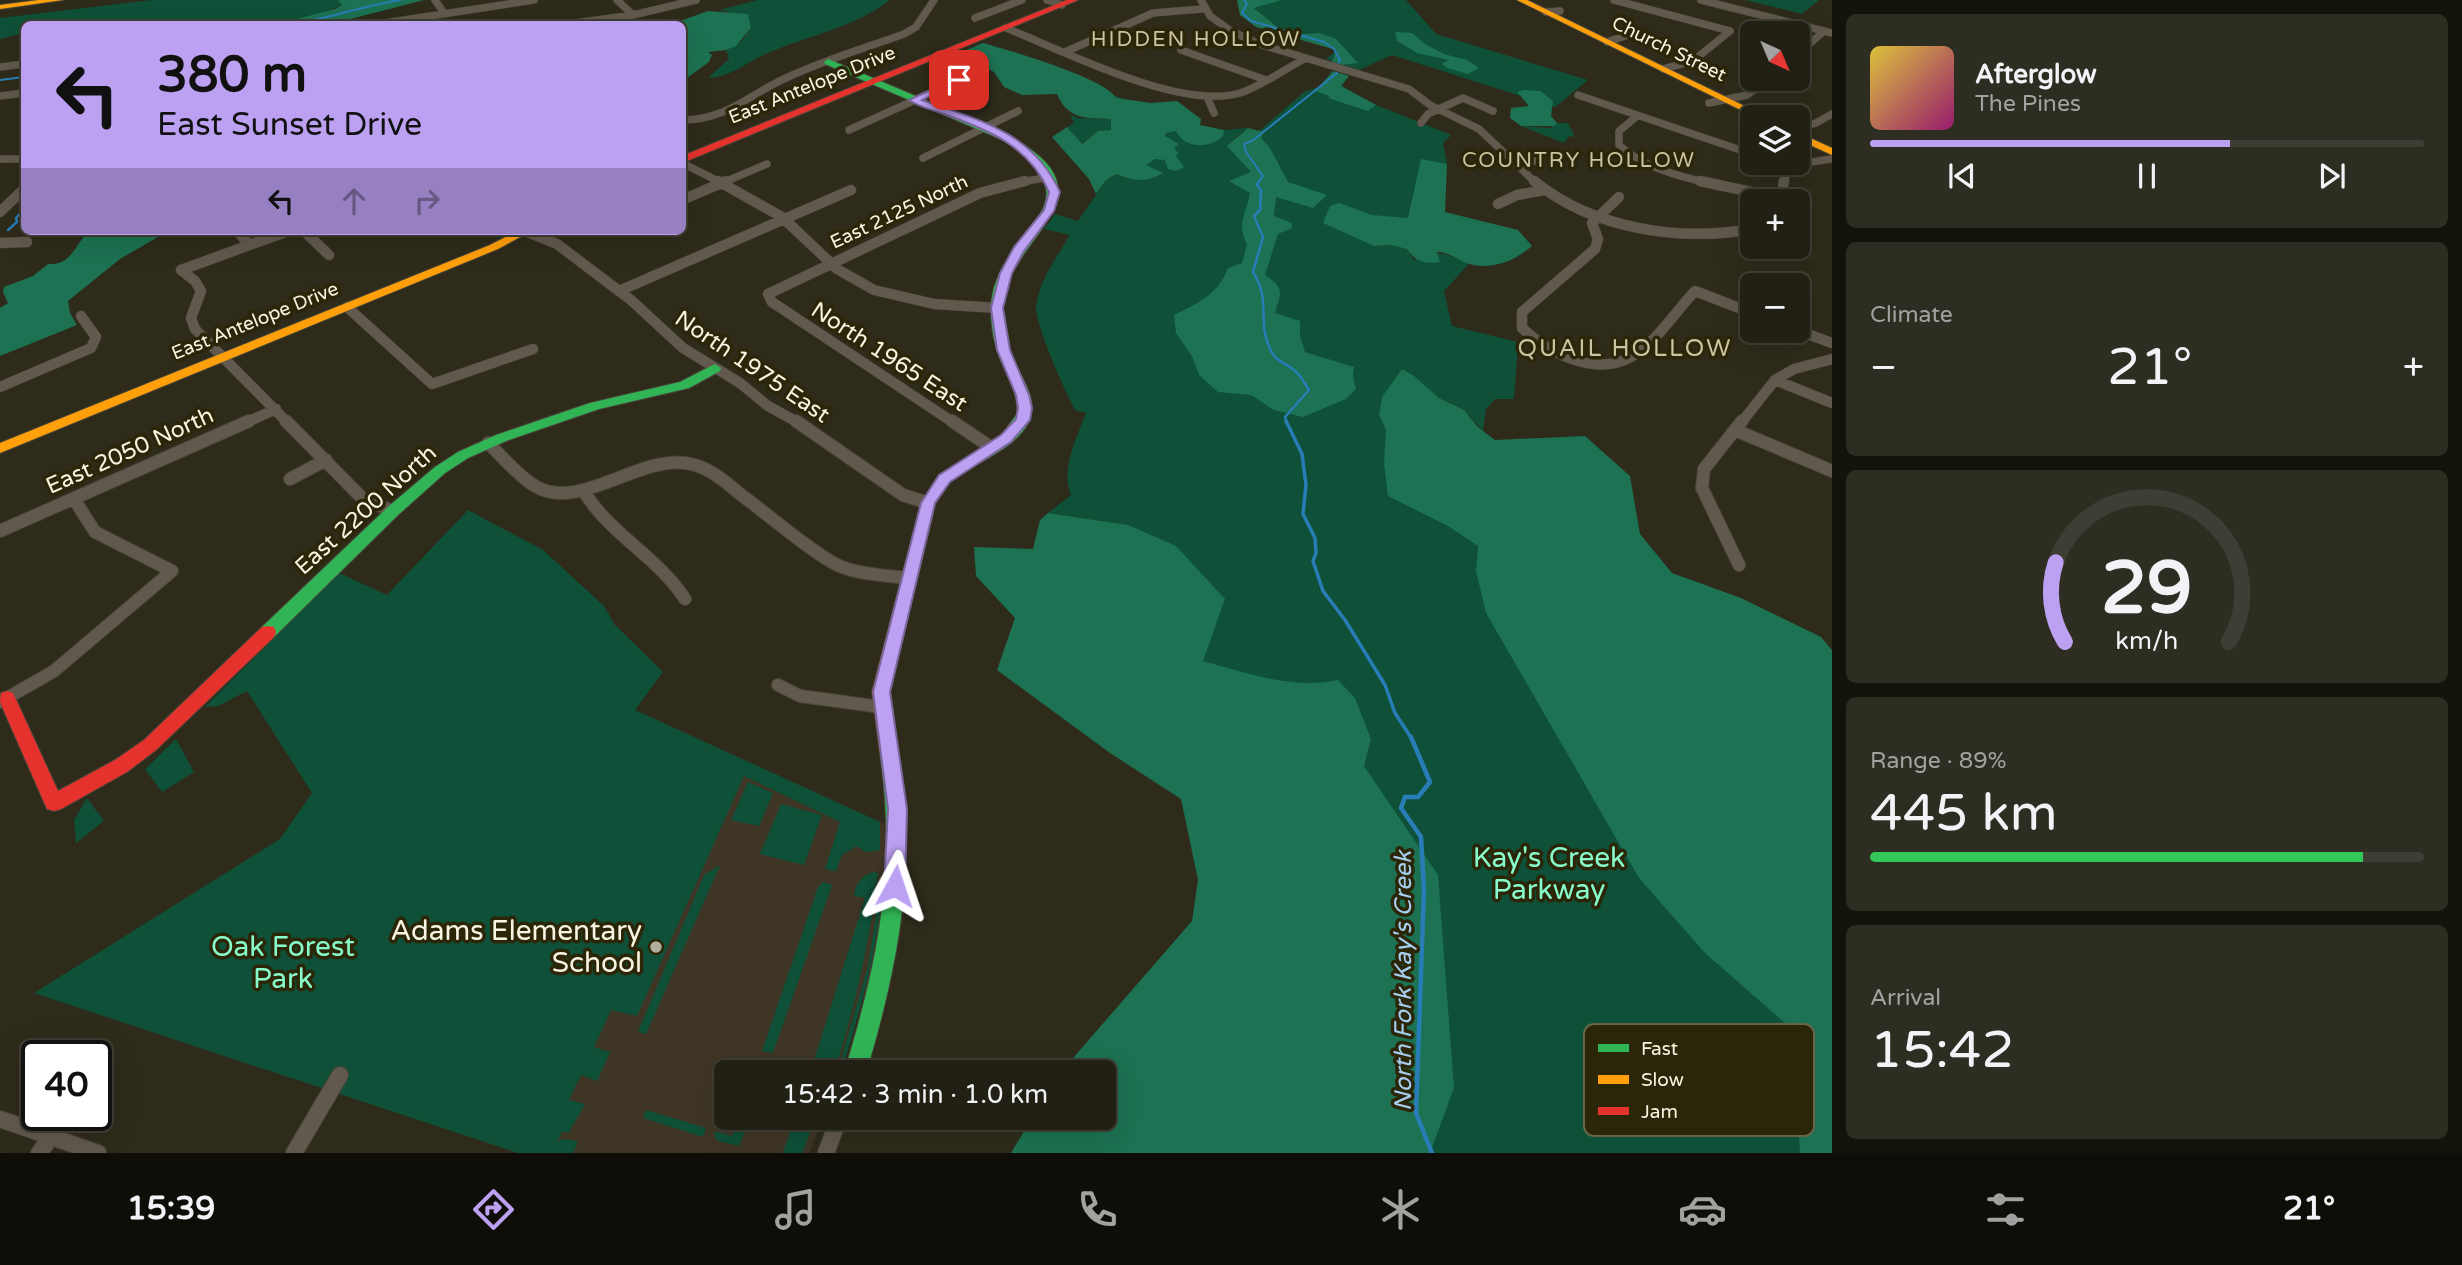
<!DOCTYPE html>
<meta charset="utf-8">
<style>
body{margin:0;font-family:"Varela Round",sans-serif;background:#2e2d22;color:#f1f3f6;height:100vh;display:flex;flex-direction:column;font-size:26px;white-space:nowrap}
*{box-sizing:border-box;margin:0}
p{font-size:23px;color:#a2a3a0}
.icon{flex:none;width:38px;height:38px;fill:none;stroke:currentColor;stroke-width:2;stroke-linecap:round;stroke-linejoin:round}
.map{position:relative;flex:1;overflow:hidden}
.drawer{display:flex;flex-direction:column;gap:14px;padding:14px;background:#13120b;width:630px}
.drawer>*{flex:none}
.hud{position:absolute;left:21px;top:21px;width:665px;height:214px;border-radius:10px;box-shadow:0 7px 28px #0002,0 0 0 2px #3f3e34;background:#bca0f2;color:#111;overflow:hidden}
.needle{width:46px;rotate:136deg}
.buttons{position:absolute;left:1740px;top:21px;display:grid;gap:14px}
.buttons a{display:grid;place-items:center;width:70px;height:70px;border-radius:10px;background:#222014;box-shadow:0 7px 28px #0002,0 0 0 2px #3f3e34;font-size:35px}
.speed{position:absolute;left:21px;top:1040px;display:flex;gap:14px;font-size:35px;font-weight:700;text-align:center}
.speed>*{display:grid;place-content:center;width:91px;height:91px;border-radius:50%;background:#222014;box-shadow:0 7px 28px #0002,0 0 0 2px #3f3e34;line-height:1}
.speed .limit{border:4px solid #111;border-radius:10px;background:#fff;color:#111}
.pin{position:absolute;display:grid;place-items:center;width:60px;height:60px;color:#fff;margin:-30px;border-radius:14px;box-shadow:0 4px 10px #0006}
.me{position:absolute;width:77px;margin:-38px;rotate:5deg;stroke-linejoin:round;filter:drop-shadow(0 0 5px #0008)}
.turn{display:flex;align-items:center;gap:24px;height:147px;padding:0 21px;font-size:32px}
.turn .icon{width:91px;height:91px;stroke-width:2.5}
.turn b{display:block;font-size:49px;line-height:60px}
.lanes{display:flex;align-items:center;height:66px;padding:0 21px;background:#0003;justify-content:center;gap:35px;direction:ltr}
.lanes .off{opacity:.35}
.big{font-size:52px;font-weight:600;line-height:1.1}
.drawer .card{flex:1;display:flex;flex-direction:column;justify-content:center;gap:10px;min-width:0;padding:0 24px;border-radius:10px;background:#2e2d22}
.drawer .dial{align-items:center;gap:0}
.dial svg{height:182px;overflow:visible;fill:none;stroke:#3f3e34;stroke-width:7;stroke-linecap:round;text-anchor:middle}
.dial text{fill:#f1f3f6;stroke:none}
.song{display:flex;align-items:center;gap:21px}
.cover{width:84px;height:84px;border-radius:10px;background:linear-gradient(135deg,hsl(50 70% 55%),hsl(320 70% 35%))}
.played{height:7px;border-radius:4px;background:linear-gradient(90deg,#bca0f2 65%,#3f3e34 65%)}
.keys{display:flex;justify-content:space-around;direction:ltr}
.heat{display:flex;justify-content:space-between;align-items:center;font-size:38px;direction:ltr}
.charge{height:10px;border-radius:5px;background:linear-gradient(90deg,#34c759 89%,#3f3e34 0)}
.trip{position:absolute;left:714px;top:1060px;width:402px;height:70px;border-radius:10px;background:#222014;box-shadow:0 7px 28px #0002,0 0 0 2px #3f3e34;font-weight:600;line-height:70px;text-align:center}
.tabs{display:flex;height:112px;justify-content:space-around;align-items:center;background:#0e0d08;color:#a2a3a0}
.tabs .icon{width:49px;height:49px}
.tabs .selected{color:#bca0f2}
.tabs b{font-size:32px;color:#f1f3f6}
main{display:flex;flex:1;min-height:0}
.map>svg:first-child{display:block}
.education{fill:#3e3525}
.green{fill:#0e5138}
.forest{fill:#1c7252}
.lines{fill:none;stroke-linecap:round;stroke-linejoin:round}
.stream-far3{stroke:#297db6;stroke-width:2}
.stream-far2{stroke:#297db6;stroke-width:2.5}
.stream-far1{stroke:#297db6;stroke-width:3.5}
.stream{stroke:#297db6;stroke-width:4.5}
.street-far3-casing{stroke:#484639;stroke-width:8}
.street-far2-casing{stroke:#484639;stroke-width:11}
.street-far1-casing{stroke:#484639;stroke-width:14}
.street-casing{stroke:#484639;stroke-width:18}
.fast-casing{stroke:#484639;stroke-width:2}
.slow-casing{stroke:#484639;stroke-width:2}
.jam-casing{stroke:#484639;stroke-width:2}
.street-far3{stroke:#61594d;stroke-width:7}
.street-far2{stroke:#61594d;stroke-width:10}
.street-far1{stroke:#61594d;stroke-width:12}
.street{stroke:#61594d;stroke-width:16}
.fast{fill:#30b455;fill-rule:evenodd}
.slow{fill:#ff9f0a;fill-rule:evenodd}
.jam{fill:#e5322d;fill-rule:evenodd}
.route{fill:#bca0f2;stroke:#7a689d;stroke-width:2}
.poi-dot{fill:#b1ae9c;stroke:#2c2608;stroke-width:2.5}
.labels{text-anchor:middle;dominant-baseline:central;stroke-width:7;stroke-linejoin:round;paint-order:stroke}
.far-street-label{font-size:19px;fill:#f7f4e2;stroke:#2c2608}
.far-neighbourhood-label{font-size:21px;letter-spacing:2px;fill:#cbc4a2;stroke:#2c2608}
.street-label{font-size:23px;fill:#f7f4e2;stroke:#2c2608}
.neighbourhood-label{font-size:24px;letter-spacing:2px;fill:#cbc4a2;stroke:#2c2608}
.water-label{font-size:24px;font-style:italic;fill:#a7cff1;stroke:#2c2608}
.near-park-label{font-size:28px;fill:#87fbca;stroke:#2c2608}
.near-poi-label{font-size:28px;fill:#f7f4e2;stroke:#2c2608;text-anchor:end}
.key{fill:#2c2608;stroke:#696449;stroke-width:2}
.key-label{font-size:19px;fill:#f7f4e2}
</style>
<main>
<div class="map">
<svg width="1832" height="1153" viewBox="0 0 1832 1153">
<rect width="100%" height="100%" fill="#2e2b1b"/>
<!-- education -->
<path class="education" d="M634 710 887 825 881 915 869 980 839 1073H726V1118H823L809 1153H518Z"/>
<!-- green -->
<path class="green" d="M152 0H338L342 5 318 15 277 24 77 22 24 24V33L0 39V18Z
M758 0H890C856 27 807 36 768 53 748 61 731 77 708 78L729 59 726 50 742 41 751 28 727 11 719 10Z
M1282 0H1406L1436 34 1588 80 1555 107 1392 55 1359 70 1326 59 1342 46 1319 33 1303 34 1280 29 1253 7Z
M1745 0H1819L1802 14Z
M983 43 1221 138 1224 130 1248 128 1235 138H1251L1304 92 1349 76 1341 86 1376 105 1451 135 1443 143 1447 164 1444 212 1409 218 1374 246 1390 245 1407 249 1414 260C1442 250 1443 252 1469 264L1444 291 1452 326 1518 342 1514 399H1495L1486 409 1483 431 1464 410 1439 398 1402 369 1388 390 1536 459 1832 712V1153H1100L1152 968 1278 819 1127 525 1048 513 1071 495C1060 469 1077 438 1086 413L1075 410C1065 391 1036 327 1036 308 1037 284 1058 255 1070 235L1044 229 1055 214 1078 221 1106 180 1116 174 1126 178 1133 117Z
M1070 114 1078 118 1111 119V130L1098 131 1081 144 1067 127 1074 123Z
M1557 123H1568L1575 137 1569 136 1564 143 1521 126 1550 128Z
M468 510 543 550 604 606 615 625 663 672 635 710 880 822V850L865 852 857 846 842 855 836 871 825 869 840 822 744 776 637 1016 611 1010 594 1047 610 1052 597 1081 581 1075 569 1100 585 1104 569 1132H562L557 1142 562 1139 578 1141 573 1153H518L34 993 280 839 312 793 247 691 218 706 205 707 339 573 387 595Z
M176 739 194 772 162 792 145 769Z
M748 782 773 793 759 826 731 820Z
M87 798 104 821 76 843 74 820Z
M781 804 822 815 804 865 760 854Z
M720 865 646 1034 638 1032 704 875Z
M873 872 878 873C870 941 855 1007 834 1073H810L865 898 854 896C855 884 862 875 873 872Z
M882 876H884C879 943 862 1007 841 1072L837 1073 868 966Z
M823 882 832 885 773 1053 762 1051 818 887Z
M646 1110 706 1128 704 1135 700 1136 643 1118Z
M738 1118H750L739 1146 716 1140 714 1131 732 1136Z
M795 1118H816L802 1153H783Z"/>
<!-- forest -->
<path class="forest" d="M338 0H424L331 24H277L335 9 342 5Z
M1237 0H1282L1254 8 1280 29 1303 34 1319 33 1336 39 1358 63 1342 65 1332 62 1336 50 1256 27 1240 15Z
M708 11 748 14 751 28 736 46 726 50 708 52 712 55 709 62 683 81 682 24 680 21Z
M1395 32 1412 33 1425 44 1444 54 1467 60 1479 68 1468 74 1447 68 1442 64 1449 60 1417 53 1397 41Z
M983 43C1008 50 1106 78 1116 98L1151 103 1177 101 1201 119 1200 125 1224 130 1223 136C1210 149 1184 149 1176 131L1166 133 1165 136 1179 144 1174 148 1178 153 1176 156 1184 167 1176 171 1168 169 1165 160 1155 159 1146 165 1163 173C1146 183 1134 181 1116 174L1106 180 1096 194 1089 179 1052 137 1067 127 1082 144 1098 131 1111 130V119C1086 118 1068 120 1057 94L1022 95 1004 87 994 72 957 54Z
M1333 71 1349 76 1341 86 1376 105 1368 111 1328 98 1330 96 1315 91Z
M1524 90 1540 91 1553 101 1551 116 1557 123 1554 126H1521L1510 118 1511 108 1529 106 1517 92Z
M1248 128 1264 132 1261 138 1270 148 1288 182 1327 195 1313 208 1276 197 1274 216 1292 223V228L1278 234 1265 275C1285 288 1281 292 1275 313L1300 321V336L1305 352 1354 367 1353 378 1356 389 1346 399 1303 417 1274 410 1251 395 1218 392 1199 375 1192 356 1176 333 1174 315C1198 303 1218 295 1228 268L1242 263 1247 244C1236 224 1246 214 1250 193L1229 181 1251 172 1227 146Z
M1421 159 1447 164 1445 212 1518 230 1532 246C1515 261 1492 270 1469 264 1457 260 1450 252 1437 252L1440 262C1424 264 1416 262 1407 249L1390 245 1374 246 1323 223 1330 206 1339 203 1372 215 1408 218Z
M90 231H162L163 234 120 259 68 301 70 313 77 325 0 356V308L8 303 3 292 4 287 33 276 48 264C73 266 75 242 90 231Z
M1402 369 1414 376 1439 398 1464 410 1478 427 1495 440 1585 436 1630 476 1640 534 1672 573 1741 598 1821 637 1832 650V1153H1800L1794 1031 1705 953 1639 878 1486 613 1476 571 1478 546 1448 526 1388 496 1384 464 1386 430 1379 415 1382 397Z
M1048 513 1128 525 1176 546 1225 599 1203 661C1247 673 1292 690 1338 680L1355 698 1371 739 1364 766 1438 875 1454 1088 1430 1153H1011L1032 1118H1104V1073H1060L1192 921 1198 880 1181 799 1110 753 997 670 1015 618 976 576 974 547 1033 549 1040 520Z"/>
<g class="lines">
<!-- stream-far3 -->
<path class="stream-far3" d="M1244 0 1247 4 1242 13 1251 21 1324 42 1334 49 1340 60 1338 64
M296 24C332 17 364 6 400 0
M0 80 24 77
M1258 183 1263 176 1246 152 1244 144 1252 141 1337 73"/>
<!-- stream-far2 -->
<path class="stream-far2" d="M1259 181 1257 185 1261 190 1260 210 1254 216 1263 237 1253 272C1272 302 1256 322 1271 351 1277 363 1288 363 1296 372 1301 376 1305 384 1309 390L1285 417 1287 423
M8 230 17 222 16 218 24 209"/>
<!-- stream-far1 -->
<path class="stream-far1" d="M1286 421 1302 454 1306 485 1303 514 1315 538 1316 553 1313 561 1323 591 1345 620 1385 685 1395 713 1412 739"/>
<!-- stream -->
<path class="stream" d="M1411 737 1430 782 1418 797H1405L1401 808 1421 837 1424 889 1416 1113 1432 1153"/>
<!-- street-far3 casing -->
<g class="street-far3-casing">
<path id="street-far3" d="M435 0 444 13
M617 0 633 15
M1047 0 1062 5
M1201 0 1210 16 1231 31 1259 44 1409 89 1430 105 1479 129 1536 183
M1614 0 1730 31
M1701 0 1832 33
M1546 12 1560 11
M975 18 1022 0
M378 24 534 0
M568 24 633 15 696 0
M1006 28C1064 51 1180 111 1240 93 1262 86 1285 69 1306 58
M1607 42 1631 34 1632 30
M1181 50 1266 80
M1065 52 1153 13 1202 9
M1797 55 1824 31
M0 67 24 64
M1663 69 1693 61 1730 31
M1578 95 1752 154
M0 96 24 93
M1207 97 1214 113
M1709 103 1747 95 1770 79
M1636 117 1619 131V145C1643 167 1675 175 1707 183
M682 120C727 120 748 95 786 78 824 60 865 48 904 34L916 27 934 0
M1421 123 1428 114 1463 98 1493 111
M1797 128 1816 123 1832 114
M849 130 959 80
M923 158 1018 111
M0 159H24
M1512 161H1541
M682 163 722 183
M1774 163 1790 169
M722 183 767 164
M1015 183 1050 177
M1783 183C1790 161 1813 162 1832 159"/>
</g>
<!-- street-far2 casing -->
<g class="street-far2-casing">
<path id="street-far2" d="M718 181 782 217 837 269 874 290 934 304 997 308
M1534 181C1593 229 1679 242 1752 229
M1700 181 1780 198
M1619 197 1592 223 1598 239 1595 249 1522 312V328C1549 353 1594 377 1631 357 1656 343 1675 312 1695 291L1752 313
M682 200 726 181
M1781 201 1784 181
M1498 204 1517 195 1545 190
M0 212 24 189
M237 231 250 245
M304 231 329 255
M525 231 557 244 631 300 683 348 740 383 768 406 799 423
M0 243 27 242
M181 270 195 281 201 291 191 318 195 329 288 423
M181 270 288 231
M619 291 851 190
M347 307 432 384 533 349
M1797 330 1832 343
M1775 380 1832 403
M0 387 91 348 96 337 81 316
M245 423 276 409
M954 423 772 302 768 294 980 193 1025 181
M1741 423 1775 380 1794 369 1832 359"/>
</g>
<!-- street-far1 casing -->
<g class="street-far1-casing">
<path id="street-far1" d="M286 421 364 500 393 511
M796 421 903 495 928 503
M952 421 992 448
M1735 430 1832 471
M488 443C503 457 518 476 535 486 581 514 644 449 695 465 712 470 727 483 740 494 770 516 799 542 830 561 852 575 883 575 908 578
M290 479 326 460
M583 490C609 534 657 556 685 599
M0 531 249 421
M1739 565 1702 488 1704 469 1742 421
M778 685 800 696 881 707
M0 702 54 671 172 571 95 532 74 499"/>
</g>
<!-- street casing -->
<g class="street-casing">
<path id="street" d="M0 1119 98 1153
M39 1153 52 1136
M294 1153 340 1075
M826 1153 839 1118"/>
</g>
<!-- fast casing -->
<g class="fast-casing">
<path id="fast" d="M828 59 1010 136C1029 148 1057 164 1058 189 1059 223 1011 255 1004 297 1001 315 1005 337 1011 355 1018 373 1036 394 1031 415 1024 443 985 459 963 472L958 474 951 469 1003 433 1017 414C1019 393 1008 377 1000 358 994 344 991 326 991 310 990 232 1108 208 1003 140L825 64 824 62Z
M715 364 721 368 720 371 689 388 599 409 506 441 468 458 445 473 398 515 274 637H262L260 632 262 627 388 507 435 467 458 452 496 435 590 403 680 382Z
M889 745 895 747 898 753C917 868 899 962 866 1073H844C878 962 897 869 880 753L883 747Z"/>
</g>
<!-- slow casing -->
<g class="slow-casing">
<path id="slow" d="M39 0H63L0 9V5Z
M1517 0H1527L1767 117H1755Z
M1797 132 1832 148V155L1797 139Z
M517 231H531L498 249 0 453V443L490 245Z"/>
</g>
<!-- jam casing -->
<g class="jam-casing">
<path id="jam" d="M1067 0H1078L682 163V156Z
M958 464 965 469 950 481 935 504 890 692 898 753 895 759 889 761 883 759 880 753 872 692 921 503 940 475Z
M268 626 274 627 276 632 274 637 156 750 127 772 61 809 54 811 47 809 0 702 1 693 7 691 13 693 58 791 115 760 144 740 262 627Z"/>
</g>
<!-- street-far3 -->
<use href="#street-far3" class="street-far3"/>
<!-- street-far2 -->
<use href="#street-far2" class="street-far2"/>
<!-- street-far1 -->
<use href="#street-far1" class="street-far1"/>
<!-- street -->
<use href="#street" class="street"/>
<!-- fast -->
<use href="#fast" class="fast"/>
<!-- slow -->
<use href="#slow" class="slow"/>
<!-- jam -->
<use href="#jam" class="jam"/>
</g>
<!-- route -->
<path class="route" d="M956 78 963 80 922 100C979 120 1033 132 1060 192L1054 211 1024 251 1012 273 1003 308 1010 350 1029 395 1032 408 1030 420 1011 442 950 482 935 503 890 692 907 809 905 886 902 893 895 896 887 893 884 886 888 809 873 692 921 503 939 475 1001 435 1016 419 1018 408 1016 395 997 350 991 308 1000 273 1014 247 1044 210 1049 192C1029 146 989 130 944 114 933 110 919 107 909 100Z"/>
<!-- markers -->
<circle class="poi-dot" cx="656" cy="947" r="7"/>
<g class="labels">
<!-- far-street labels -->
<g class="far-street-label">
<text transform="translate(1669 49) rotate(26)">Church Street</text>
<text transform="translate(812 85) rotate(-22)">East Antelope Drive</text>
<text transform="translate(899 212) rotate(-25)">East 2125 North</text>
<text transform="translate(255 321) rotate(-22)">East Antelope Drive</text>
</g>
<!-- far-neighbourhood labels -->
<g class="far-neighbourhood-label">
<text x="1196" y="39">HIDDEN HOLLOW</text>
<text x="1579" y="160">COUNTRY HOLLOW</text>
</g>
<!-- street labels -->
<g class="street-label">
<text transform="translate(889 357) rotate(33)">North 1965 East</text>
<text transform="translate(752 367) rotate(34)">North 1975 East</text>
<text transform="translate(130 451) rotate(-24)">East 2050 North</text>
<text transform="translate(366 510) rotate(-42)">East 2200 North</text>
</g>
<!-- neighbourhood labels -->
<g class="neighbourhood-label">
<text x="1625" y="348">QUAIL HOLLOW</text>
</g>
<!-- water labels -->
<g class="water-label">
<text transform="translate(1403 981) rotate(-90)">North Fork Kay's Creek</text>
</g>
<!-- near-park labels -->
<g class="near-park-label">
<text x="1549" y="858">Kay's Creek<tspan x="1549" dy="32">Parkway</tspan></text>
<text x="283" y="947">Oak Forest<tspan x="283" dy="32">Park</tspan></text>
</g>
<!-- near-poi labels -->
<g class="near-poi-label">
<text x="642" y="931">Adams Elementary<tspan x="642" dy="32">School</tspan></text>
</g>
</g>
<!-- legend -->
<rect x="1584" y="1024" width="230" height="112" rx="10" class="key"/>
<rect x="1598" y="1044" width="31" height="8" fill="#30b455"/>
<rect x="1598" y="1075" width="31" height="9" fill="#ff9f0a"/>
<rect x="1598" y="1107" width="31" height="8" fill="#e5322d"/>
<g class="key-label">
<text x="1641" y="1055">Fast</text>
<text x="1641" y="1086">Slow</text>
<text x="1641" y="1118">Jam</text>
</g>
</svg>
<div class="buttons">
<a><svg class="needle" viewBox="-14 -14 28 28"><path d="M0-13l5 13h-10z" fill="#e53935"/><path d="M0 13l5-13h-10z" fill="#a2a3a0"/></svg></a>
<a><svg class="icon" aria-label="layers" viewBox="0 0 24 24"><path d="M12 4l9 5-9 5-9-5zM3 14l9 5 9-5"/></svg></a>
<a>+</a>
<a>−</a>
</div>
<div class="speed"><div class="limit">40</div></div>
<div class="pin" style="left:959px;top:80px;background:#d93025"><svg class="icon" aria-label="arrive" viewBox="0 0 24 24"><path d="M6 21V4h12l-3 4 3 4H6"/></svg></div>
<svg class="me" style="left:895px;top:886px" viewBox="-20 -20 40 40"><path d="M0-17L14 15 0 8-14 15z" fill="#bca0f2" stroke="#fff" stroke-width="4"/></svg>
<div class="trip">15:42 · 3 min · 1.0 km</div>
<div class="hud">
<div class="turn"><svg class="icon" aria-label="left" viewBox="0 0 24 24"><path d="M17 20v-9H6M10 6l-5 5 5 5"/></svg><div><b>380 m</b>East Sunset Drive</div></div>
<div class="lanes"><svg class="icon" aria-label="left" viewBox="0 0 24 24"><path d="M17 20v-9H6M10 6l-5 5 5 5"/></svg><svg class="icon off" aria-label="ahead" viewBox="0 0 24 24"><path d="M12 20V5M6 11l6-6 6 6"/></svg><svg class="icon off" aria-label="right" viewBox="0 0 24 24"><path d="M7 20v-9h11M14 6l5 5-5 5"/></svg></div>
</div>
</div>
<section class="drawer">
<div class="card">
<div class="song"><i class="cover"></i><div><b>Afterglow</b><p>The Pines</p></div></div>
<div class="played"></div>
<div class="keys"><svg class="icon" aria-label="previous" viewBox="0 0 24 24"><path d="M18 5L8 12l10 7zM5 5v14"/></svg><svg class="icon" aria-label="pause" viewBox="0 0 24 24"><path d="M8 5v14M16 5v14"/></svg><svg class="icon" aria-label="next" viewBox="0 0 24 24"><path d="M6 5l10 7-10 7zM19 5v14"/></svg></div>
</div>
<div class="card"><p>Climate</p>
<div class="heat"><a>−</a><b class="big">21°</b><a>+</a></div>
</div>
<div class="card dial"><svg viewBox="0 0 100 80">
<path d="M14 69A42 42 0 1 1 86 69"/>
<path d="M14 69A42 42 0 0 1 10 34" stroke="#bca0f2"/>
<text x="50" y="56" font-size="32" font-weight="700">29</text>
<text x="50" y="72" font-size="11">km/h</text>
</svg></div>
<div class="card"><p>Range · 89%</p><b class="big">445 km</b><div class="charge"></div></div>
<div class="card"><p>Arrival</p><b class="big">15:42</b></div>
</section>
</main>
<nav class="tabs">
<b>15:39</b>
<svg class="icon selected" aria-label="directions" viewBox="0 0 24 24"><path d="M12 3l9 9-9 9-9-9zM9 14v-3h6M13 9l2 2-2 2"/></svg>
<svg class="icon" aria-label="music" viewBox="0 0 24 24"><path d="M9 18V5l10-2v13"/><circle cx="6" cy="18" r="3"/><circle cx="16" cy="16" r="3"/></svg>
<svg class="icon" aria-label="phone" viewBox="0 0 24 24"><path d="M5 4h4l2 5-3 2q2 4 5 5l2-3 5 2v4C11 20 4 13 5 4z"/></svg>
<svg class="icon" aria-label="climate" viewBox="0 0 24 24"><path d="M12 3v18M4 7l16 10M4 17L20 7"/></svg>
<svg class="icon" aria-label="car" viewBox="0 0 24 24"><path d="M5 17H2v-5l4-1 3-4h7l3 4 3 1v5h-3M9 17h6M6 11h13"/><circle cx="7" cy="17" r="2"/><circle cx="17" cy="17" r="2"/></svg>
<svg class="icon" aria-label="filters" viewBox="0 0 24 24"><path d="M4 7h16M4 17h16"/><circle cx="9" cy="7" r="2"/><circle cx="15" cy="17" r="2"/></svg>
<b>21°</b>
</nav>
